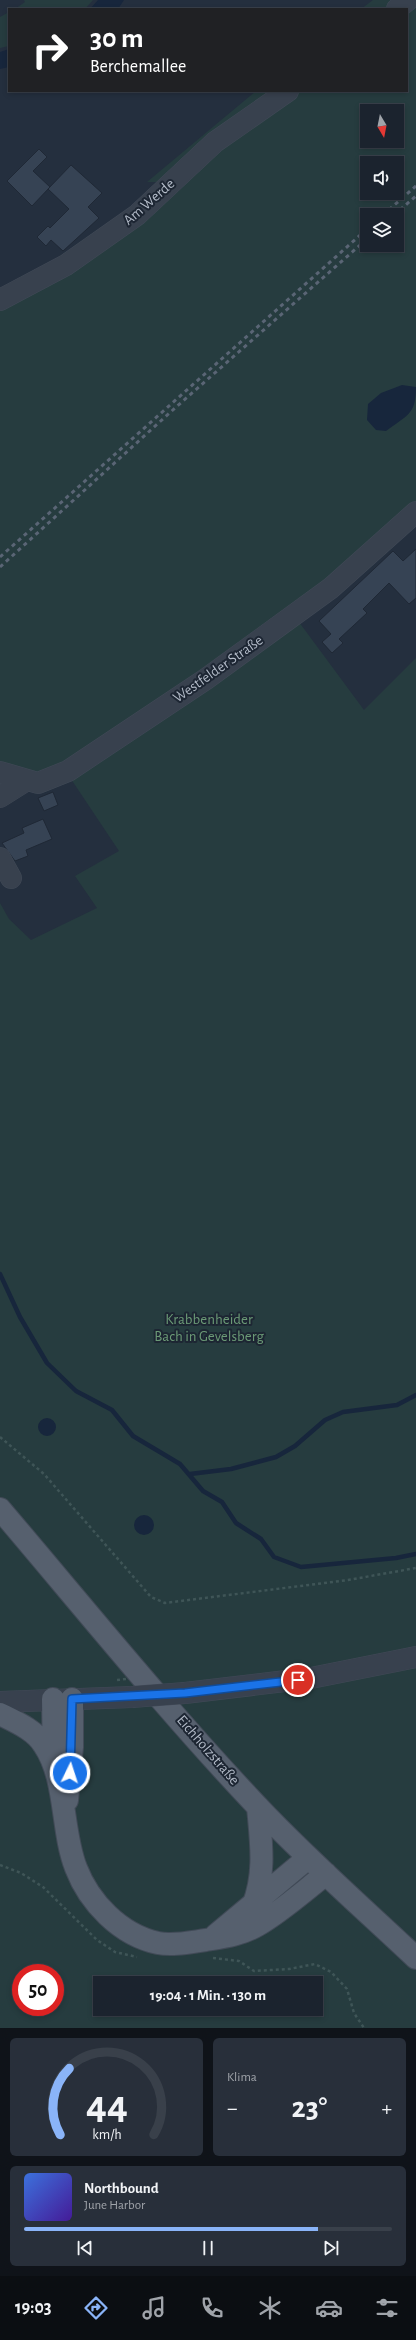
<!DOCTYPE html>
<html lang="de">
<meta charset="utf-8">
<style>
body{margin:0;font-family:"Alegreya Sans",sans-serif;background:#282f3a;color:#f1f3f6;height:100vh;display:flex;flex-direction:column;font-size:15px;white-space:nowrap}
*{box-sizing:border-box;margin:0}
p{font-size:13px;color:#a0a4aa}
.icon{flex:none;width:22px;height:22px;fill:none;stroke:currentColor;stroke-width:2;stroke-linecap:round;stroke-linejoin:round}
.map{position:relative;height:2028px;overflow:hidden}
.sheet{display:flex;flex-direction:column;gap:10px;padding:10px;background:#0f1319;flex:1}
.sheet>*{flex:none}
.banner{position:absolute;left:8px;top:8px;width:400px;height:84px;border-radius:0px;box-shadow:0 2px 6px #0003,0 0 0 1px #39404a;background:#202124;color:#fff;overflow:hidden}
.needle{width:26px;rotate:170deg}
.buttons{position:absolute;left:360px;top:104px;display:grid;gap:8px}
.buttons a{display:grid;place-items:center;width:44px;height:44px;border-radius:0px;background:#1b232e;box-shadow:0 2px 6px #0003,0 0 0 1px #39404a;font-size:20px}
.speed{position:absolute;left:12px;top:1964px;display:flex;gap:8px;font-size:20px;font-weight:700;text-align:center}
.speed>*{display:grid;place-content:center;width:52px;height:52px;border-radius:50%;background:#1b232e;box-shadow:0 2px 6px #0003,0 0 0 1px #39404a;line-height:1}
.speed .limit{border:6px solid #d22;background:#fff;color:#111}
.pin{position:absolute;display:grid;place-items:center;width:34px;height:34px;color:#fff;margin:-17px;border:2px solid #fff;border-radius:50%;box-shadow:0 1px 4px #0007}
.me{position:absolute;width:44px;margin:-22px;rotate:4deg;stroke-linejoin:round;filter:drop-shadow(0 0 3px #0008)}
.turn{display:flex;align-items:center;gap:14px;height:84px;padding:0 16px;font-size:18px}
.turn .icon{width:52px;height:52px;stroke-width:2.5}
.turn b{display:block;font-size:28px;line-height:34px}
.big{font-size:30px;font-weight:600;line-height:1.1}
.sheet .widget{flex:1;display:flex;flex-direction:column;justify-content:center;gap:6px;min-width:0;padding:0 14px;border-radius:6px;background:#282f3a}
.sheet .dial{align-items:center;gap:0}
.dial svg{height:104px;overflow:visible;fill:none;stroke:#39404a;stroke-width:7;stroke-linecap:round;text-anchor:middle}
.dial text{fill:#f1f3f6;stroke:none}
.song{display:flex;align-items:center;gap:12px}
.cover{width:48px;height:48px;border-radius:6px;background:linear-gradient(135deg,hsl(220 70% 55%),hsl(260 70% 35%))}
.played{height:4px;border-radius:2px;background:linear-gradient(90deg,#8ab4f8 80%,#39404a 80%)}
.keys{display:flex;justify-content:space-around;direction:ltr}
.heat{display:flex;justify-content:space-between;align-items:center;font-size:22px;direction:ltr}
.sheet .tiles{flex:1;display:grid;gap:10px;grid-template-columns:1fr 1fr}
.widget:last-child{grid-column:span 2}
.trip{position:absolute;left:93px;top:1976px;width:230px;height:40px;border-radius:0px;background:#1b232e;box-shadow:0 2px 6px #0003,0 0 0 1px #39404a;font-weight:600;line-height:40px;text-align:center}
.dock{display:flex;height:64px;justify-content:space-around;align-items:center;background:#0b0e12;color:#a0a4aa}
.dock .icon{width:28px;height:28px}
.dock .on{color:#8ab4f8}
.dock b{font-size:18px;color:#f1f3f6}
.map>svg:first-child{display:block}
.green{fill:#263c3f;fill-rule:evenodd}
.water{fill:#17263c}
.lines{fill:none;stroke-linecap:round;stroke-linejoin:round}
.stream{stroke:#17263c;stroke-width:4.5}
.building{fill:#364354;stroke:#1f2835}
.minor-casing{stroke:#414a57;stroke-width:22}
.major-casing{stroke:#414a57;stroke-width:24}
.path{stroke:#3f5557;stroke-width:2.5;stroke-dasharray:3 3;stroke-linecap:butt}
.minor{stroke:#38414e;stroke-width:21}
.major{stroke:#56606e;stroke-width:22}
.rail{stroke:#5a6575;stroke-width:3;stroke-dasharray:4 4;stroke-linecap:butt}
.minor-bridge-casing{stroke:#414a57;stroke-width:22;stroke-linecap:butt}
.path-bridge{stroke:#3f5557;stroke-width:2.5;stroke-dasharray:3 3;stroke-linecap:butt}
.minor-bridge{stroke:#38414e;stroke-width:21}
.route-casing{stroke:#114b97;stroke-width:10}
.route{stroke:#1a73e8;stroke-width:7}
.labels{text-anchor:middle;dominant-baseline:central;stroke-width:4;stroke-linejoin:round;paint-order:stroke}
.street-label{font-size:15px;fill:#b4bcc9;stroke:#1d2633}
.park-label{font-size:15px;fill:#6b9a76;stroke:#1d2633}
</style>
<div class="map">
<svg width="416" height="2028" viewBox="0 0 416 2028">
<rect width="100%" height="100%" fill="#242f3e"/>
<!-- green -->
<path class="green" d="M24 0H93L85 9H15L25 2Z
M373 0H416V507L276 624 44 774 0 767V305L67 267 161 182H147L256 91H407V9H361ZM367 111H397V141H367ZM367 163H397V193H367ZM367 215H397V245H367Z
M9 12V46L0 48V17Z
M296 618 364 710 416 658V2028H0V903L9 919 31 940 97 908 75 876 119 851 69 776ZM21 1973H55V2007H21ZM100 1983H316V2009H100Z"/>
<!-- water -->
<path class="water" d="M98 0H124L118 9H90Z
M9 49V67L0 69V52Z
M402 385 416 387C416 415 407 415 386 431L376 430 367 420 368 404 381 393Z
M38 1427a9 9 0 1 1 18 0a9 9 0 1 1-18 0Z
M134 1525a10 10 0 1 1 20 0a10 10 0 1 1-20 0Z"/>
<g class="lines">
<!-- stream -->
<path class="stream" d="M0 1274 20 1317 47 1363 76 1391 112 1410 133 1436 180 1464 203 1491 222 1502 236 1523 261 1539 274 1557 301 1567 396 1558 416 1554
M190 1474 231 1469 276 1457 295 1446 325 1420 343 1412 397 1405 416 1395"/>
</g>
<!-- building -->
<path class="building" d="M39 149 47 157 33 171 50 187 32 206 7 181Z
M71 165 102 193 88 207 99 218 63 251 51 240 46 246 37 237 48 226 50 228 69 209 48 189Z
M416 549V598L409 604 389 583 363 609 367 613 339 639 343 643 332 653 322 642 331 634 319 621 393 551 403 561Z
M53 792 58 805 44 811 38 798Z
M43 819 52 839 26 850 28 856 15 861 2 843 24 833 22 828Z"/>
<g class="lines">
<!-- minor casing -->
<g class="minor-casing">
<path id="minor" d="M397 9 408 0
M0 300 66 265 137 215 215 142 288 91
M0 772 38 783 68 771 206 679 331 588 416 512
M0 797 27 780
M0 858 11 878
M185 1693 311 1678 416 1657
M0 1702 132 1697"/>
</g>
<!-- major casing -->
<g class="major-casing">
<path id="major" d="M0 1509C85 1609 168 1712 258 1807 308 1860 363 1908 416 1958
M53 1699 54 1762
M0 1714C16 1722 35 1730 44 1745 67 1779 61 1830 76 1868 89 1902 120 1935 158 1943 173 1946 191 1942 206 1940 225 1937 241 1935 258 1925 282 1911 304 1891 326 1874
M67 1800 72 1747V1699
M253 1906C266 1872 261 1842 258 1807
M216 1935 308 1858"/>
</g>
<!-- path -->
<path class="path" d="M0 1437 44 1474 151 1597 165 1603 348 1580 416 1568
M0 1865 21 1873 43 1887 97 1940 115 1952 137 1957
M213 1958 239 1961 254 1971 289 1969 315 1964 331 1972 347 1989 354 2013 364 2028"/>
<!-- minor -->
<use href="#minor" class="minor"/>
<!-- major -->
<use href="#major" class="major"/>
<!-- rail -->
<path class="rail" d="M383 215 416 186
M394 215 416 196
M0 557 367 229
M0 567 175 408 367 239"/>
<!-- minor-bridge casing -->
<g class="minor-bridge-casing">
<path id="minor-bridge" d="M132 1697 185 1693"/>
</g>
<!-- path-bridge -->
<path class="path-bridge" d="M117 1680 126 1679"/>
<!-- minor-bridge -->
<use href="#minor-bridge" class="minor-bridge"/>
</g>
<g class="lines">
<!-- route casing -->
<g class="route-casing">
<path id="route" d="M70 1773 72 1699 185 1693 298 1680"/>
</g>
<!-- route -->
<use href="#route" class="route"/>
</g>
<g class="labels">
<!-- street labels -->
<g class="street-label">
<text transform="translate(149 202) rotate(-41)">Am Werde</text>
<text transform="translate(218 669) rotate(-35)">Westfelder Straße</text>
<text transform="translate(208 1750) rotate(49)">Eichholzstraße</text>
</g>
<!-- park labels -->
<g class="park-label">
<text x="209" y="1319">Krabbenheider<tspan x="209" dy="17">Bach in Gevelsberg</tspan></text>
</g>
</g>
</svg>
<div class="buttons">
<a><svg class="needle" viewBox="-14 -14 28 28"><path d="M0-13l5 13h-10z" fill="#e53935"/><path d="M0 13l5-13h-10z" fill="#a0a4aa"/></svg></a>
<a><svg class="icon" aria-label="sound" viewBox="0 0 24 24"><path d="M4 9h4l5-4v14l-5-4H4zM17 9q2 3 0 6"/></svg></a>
<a><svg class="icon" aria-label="layers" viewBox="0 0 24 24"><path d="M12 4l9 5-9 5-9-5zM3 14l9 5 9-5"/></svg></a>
</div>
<div class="speed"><div class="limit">50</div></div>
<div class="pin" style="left:298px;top:1680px;background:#d93025"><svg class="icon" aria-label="arrive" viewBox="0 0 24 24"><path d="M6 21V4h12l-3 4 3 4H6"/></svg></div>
<svg class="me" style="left:70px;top:1773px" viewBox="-20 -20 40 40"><circle r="17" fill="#1a73e8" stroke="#fff" stroke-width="3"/><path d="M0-11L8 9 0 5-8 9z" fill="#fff"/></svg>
<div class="trip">19:04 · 1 Min. · 130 m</div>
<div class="banner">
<div class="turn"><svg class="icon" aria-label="right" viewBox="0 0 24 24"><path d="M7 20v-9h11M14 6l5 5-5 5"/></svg><div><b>30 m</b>Berchemallee</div></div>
</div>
</div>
<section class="sheet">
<div class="tiles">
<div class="widget dial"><svg viewBox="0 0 100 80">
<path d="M14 69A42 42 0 1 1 86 69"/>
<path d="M14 69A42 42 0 0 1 21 18" stroke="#8ab4f8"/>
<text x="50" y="56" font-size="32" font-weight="700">44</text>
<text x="50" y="72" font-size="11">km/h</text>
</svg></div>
<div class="widget"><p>Klima</p>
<div class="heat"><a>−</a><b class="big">23°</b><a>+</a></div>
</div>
<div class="widget">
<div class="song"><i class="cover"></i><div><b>Northbound</b><p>June Harbor</p></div></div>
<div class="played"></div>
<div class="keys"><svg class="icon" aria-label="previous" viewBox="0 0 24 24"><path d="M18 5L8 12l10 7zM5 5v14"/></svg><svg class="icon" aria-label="pause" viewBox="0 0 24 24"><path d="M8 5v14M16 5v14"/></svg><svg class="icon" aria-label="next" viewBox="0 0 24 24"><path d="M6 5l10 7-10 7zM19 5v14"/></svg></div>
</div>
</div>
</section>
<nav class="dock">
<b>19:03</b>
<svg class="icon on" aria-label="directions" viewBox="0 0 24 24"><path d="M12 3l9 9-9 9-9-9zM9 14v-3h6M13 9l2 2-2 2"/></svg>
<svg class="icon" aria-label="music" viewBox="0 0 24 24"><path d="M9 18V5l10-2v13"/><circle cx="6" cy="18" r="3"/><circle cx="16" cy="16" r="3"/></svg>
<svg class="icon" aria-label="phone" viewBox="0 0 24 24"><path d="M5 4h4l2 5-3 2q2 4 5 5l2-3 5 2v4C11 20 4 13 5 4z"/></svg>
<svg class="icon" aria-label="climate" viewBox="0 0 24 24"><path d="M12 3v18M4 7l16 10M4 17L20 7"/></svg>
<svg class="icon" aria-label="car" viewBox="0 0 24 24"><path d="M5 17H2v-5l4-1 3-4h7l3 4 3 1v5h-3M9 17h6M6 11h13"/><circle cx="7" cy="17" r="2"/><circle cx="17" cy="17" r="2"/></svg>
<svg class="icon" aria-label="filters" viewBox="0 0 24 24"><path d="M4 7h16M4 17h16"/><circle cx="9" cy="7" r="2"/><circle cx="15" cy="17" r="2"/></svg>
</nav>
